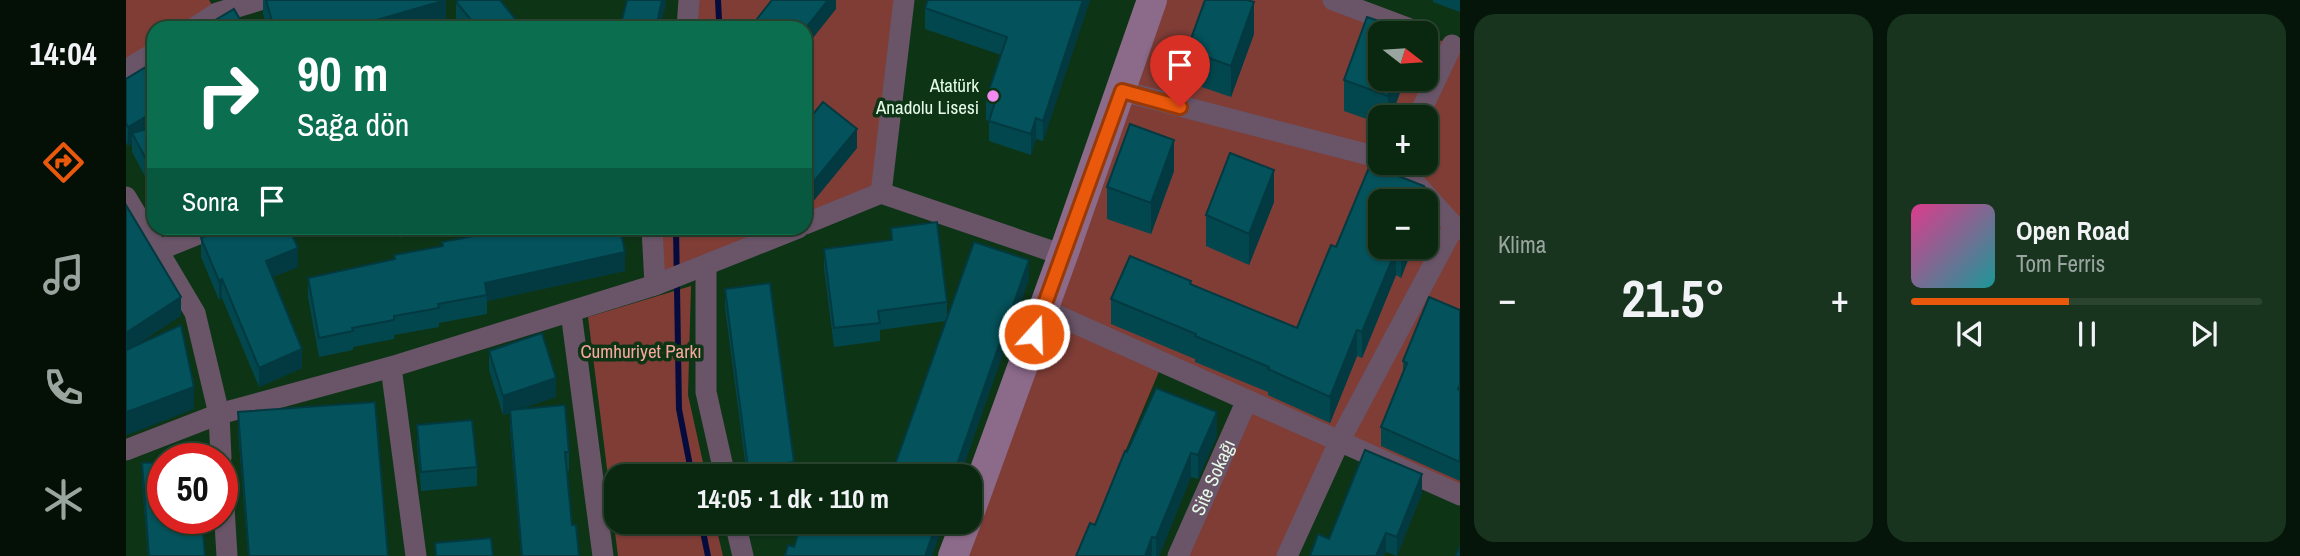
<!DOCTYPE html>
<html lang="tr">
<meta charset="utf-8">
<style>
body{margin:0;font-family:"Archivo Narrow",sans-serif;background:#18331e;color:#f1f3f6;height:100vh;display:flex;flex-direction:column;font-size:26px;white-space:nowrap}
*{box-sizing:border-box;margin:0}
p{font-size:23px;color:#99a59f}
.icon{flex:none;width:38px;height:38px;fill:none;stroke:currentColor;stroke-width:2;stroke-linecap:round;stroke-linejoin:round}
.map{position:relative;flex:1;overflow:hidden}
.panel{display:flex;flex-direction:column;gap:14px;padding:14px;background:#061509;width:840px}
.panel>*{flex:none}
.hud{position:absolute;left:21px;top:21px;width:665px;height:214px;border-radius:21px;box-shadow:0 2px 5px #0004,0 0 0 2px #2a4430;background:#0b6e4f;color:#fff;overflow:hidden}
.needle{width:46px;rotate:107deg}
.buttons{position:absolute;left:1242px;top:21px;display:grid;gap:14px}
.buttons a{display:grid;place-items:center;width:70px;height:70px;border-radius:14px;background:#0a2710;box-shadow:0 2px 5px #0004,0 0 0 2px #2a4430;font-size:35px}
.speed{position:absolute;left:21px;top:443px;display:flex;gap:14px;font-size:35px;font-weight:700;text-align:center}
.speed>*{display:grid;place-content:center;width:91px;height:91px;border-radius:50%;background:#0a2710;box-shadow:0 2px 5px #0004,0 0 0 2px #2a4430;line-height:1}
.speed .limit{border:10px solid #d22;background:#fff;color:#111}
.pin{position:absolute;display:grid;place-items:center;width:60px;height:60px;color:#fff;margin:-72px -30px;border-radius:50% 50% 50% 0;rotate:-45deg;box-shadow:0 0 7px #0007}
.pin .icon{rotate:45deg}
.me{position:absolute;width:77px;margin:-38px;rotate:20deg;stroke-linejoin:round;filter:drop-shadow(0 0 5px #0008)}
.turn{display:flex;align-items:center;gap:24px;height:147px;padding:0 35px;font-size:32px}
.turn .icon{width:91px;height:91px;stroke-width:2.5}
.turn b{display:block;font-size:49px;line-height:60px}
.then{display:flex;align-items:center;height:66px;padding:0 35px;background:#0003;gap:14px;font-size:26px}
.big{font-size:52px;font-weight:700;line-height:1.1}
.panel .widget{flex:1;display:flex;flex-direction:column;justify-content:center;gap:10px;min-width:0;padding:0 24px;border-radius:21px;background:#18331e}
.song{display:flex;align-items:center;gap:21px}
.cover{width:84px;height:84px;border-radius:10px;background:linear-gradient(135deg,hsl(330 70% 55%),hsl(180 70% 35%))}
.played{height:7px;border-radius:4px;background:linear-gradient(90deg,#ea580c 45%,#2a4430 45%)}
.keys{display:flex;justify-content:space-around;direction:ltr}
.heat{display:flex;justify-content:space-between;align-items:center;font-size:38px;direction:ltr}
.panel .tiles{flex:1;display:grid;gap:14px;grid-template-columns:repeat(2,1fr)}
.trip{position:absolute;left:478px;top:464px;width:378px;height:70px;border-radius:21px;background:#0a2710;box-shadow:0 2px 5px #0004,0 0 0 2px #2a4430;font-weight:700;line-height:70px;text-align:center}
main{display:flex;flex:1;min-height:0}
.tab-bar{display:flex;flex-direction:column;width:126px;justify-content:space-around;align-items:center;background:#041006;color:#99a59f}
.tab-bar .icon{width:49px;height:49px}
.tab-bar .selected{color:#ea580c}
.tab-bar b{font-size:32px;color:#f1f3f6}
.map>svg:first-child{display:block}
.green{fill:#7f3d36;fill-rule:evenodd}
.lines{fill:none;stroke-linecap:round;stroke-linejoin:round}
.stream{stroke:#050c3d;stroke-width:6}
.street{stroke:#695468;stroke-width:21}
.secondary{stroke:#8c6a8a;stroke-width:30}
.wall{fill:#03474e}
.shaded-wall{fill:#033940}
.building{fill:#04525b;stroke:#033940;stroke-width:2}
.route-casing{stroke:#983908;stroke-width:18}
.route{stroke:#ea580c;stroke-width:12}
.poi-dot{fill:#f38af2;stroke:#0e3416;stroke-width:2.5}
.labels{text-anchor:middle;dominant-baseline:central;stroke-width:7;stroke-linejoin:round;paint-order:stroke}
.poi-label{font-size:19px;fill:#e5fae6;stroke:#0e3416;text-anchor:end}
.park-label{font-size:19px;fill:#f8a79c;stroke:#0e3416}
.street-label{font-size:19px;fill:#e5fae6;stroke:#0e3416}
</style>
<main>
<nav class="tab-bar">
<b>14:04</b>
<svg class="icon selected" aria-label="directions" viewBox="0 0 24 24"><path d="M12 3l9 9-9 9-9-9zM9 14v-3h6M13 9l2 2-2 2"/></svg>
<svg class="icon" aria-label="music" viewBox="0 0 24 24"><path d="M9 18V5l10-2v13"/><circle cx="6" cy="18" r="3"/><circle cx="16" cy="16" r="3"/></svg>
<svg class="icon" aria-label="phone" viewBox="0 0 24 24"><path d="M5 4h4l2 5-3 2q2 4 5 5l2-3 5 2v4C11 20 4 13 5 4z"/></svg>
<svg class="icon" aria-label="climate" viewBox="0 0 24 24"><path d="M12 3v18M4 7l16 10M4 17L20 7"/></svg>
</nav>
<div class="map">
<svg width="1334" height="556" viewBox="0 0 1334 556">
<rect width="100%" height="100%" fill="#0e3416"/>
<!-- green -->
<path class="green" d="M0 0H83L91 13 68 28H28V53L0 70Z
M563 0H778L755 193 679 224V28H561Z
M1026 0H1207L1255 33V79H1300V35L1334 48V495L1214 440 1161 556H1052L1121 400 1037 362 955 556H827ZM1255 117H1300V163H1255ZM1255 201H1300V247H1255Z
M526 228H672L529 285Z
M565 286 562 395 580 476H490V522H589L597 556H492L462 317Z"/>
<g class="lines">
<!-- stream -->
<path class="stream" d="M590 28 593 20 592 0
M550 228 553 409 566 476
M575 522 582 556"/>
<!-- street -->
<g class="street">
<path d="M1207 0 1295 33"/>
<path d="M68 28 91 13 134 0"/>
<path d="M561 28 563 0"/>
<path d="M0 70 28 53"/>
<path d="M996 91 1255 158"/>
<path d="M1292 117 1326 45"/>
<path d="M1271 163 1328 226"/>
<path d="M755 193 778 0"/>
<path d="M0 197 69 313 93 414 95 458"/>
<path d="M679 224 755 193 937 255"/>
<path d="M526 228 529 285"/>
<path d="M33 250 87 228"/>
<path d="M580 266V392L599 476"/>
<path d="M917 309 1334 495"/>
<path d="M445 312 477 556"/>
<path d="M265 367 290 556"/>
<path d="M0 450 93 414 265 367 529 285 672 228"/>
<path d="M96 474 101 556"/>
<path d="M609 522 617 556"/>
<path id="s1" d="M1052 556 1121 400"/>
<path d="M1161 556 1214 440 1328 226 1334 229"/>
</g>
<!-- secondary -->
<path class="secondary" d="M844 511 937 255 1026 0
M827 556 840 522"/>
</g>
<!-- wall -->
<path class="wall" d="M137 0H320V24L306 28H141L137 14Z
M710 0V9L679 28H631V19Z
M964 0 917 141 910 139 905 155 863 141V121L860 120V99L875 55 799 29V8Z
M1307 0H1334V12L1307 2Z
M330 2 395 28H333L330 25Z
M1128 34 1105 97 1061 82V50Z
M28 62V193L6 152V144L2 146 0 142V79Z
M1255 79H1279L1265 117H1255V124L1218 111V80Z
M679 124 731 148 685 204 679 199Z
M1048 171 1025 234 981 219V187Z
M1300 190V215V201L1287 247 1275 278 1270 275 1236 358 1231 356 1204 423 1142 395V392L1069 362V359L985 324V299L1065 285 1171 328 1210 247Z
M1148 202 1123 265 1080 246V215Z
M271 228H307V231L273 238Z
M372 228H494L499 271 361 301V314L313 323V327L268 335V339L227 347V350L193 357 182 297V278L268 259V255L316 246V242L372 231Z
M765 228 821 302V320L903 279 834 476H765L820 321 754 330V341L708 347 698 268V249L765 240Z
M75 238 172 267 146 277 176 368 133 387 96 298 93 300 75 257Z
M599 289 668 462V476H621L599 308Z
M1334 310V481L1255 446V427L1277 374V361Z
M363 351 430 397 393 409 443 452V471H441L446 525 453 556H395L384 429V413L377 415 363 370Z
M112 412 262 556H122L112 431Z
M291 425 351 467V486L295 491 291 444Z
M1091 436 1072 479 1065 477 1033 556H950L969 525 1001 452Z
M16 463 79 556H22L16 482Z
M1296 493 1271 556 1260 552 1203 539Z"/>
<!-- shaded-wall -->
<path class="shaded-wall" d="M320 0V24L306 28H223Z
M536 0H540V5L534 28H530Z
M702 0H710V9L679 48V29Z
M957 0H964L917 141V121Z
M1128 2V34L1105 97V66Z
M1268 79H1279L1265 117H1262V96Z
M28 112V131L6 133V144L2 146V127Z
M910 118V139L905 155V134Z
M731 129V148L685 204V185Z
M1048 140V171L1025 234V203Z
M1148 170V202L1123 265V234Z
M1300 190V215V201H1296Z
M597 228H635L597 237Z
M1277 247H1287L1275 278V252Z
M172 248V267L140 280V261Z
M1270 250V275L1236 358V332Z
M499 252V271L361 301 359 283Z
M903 260V279L834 476H827Z
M96 279V298L93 300V281Z
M55 297V316L0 352V333Z
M1231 330V356L1204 423V397Z
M176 349V368L133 387V368Z
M430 378V397L377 415V396Z
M68 387V409L12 431 0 435V412Z
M1091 412V436L1072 479V455Z
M1065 453V477L1033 556H1030V538Z
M1296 474V493L1271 556V537Z
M811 522H818L806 556H799Z
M1260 533V552L1258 556H1250Z
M1026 537V556H1019Z"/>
<!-- building -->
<path class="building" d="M140 0H320L223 28H148Z
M333 0H374L395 26 393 28H352L330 2Z
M501 0H536L530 28H494Z
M646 0H702L679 29V28H642L631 19Z
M802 0H957L917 121 910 118 905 134 863 121 869 102 860 99 881 37 799 8Z
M1079 0H1121L1128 2 1105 66 1061 50Z
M108 9 119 28H76Z
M1241 17 1285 32 1284 33H1255V79H1268L1262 96 1218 80Z
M28 62V112L2 127 0 123V79Z
M697 102 731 129 685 185 679 180V124Z
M1004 124 1048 140 1025 203 981 187Z
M28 127V174L6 133Z
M1104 153 1148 170 1123 234 1080 215Z
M1244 165 1298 186 1300 190 1296 201H1255V247H1277L1275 252 1270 250 1236 332 1231 330 1204 397 1142 369 1143 367 1069 336 1070 334 985 299 1004 256 1065 281 1064 284 1171 328 1205 245 1210 247Z
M0 205 55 297 0 333Z
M811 222 821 302 752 311 754 323 708 328 698 249 766 240 765 228Z
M99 228H163L172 248 140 261 176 349 133 368 96 279 93 281 75 238Z
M374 228H494L499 252 359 283 361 295 312 304 313 308 268 316V320L226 328 227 331 193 338 182 278 269 259 268 255 317 246 316 242 375 231Z
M848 242 903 260 827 476H765Z
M644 283 668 462 622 468 599 289Z
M1303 297 1334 310V385L1332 389 1334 390V462L1255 427 1281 363 1277 361Z
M55 325 68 387 12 408 0 412V350Z
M416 333 430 378 377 396 363 351Z
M1030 388 1091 412 1072 455 1065 453 1030 538 1026 537 1019 556H950L964 523 969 525 999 451 1001 452Z
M249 402 262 556H123L112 412Z
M439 405 443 452H439L446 525H450L453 556H396L384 410Z
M346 420 351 467 295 472 291 425Z
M1239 450 1296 474 1271 537 1260 533 1250 556H1184L1192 534 1203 539Z
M37 462V518H76L79 556H23L16 463Z
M676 522H811L799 556H659L662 545 668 547Z
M365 538 367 556H310L309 543Z
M1334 546V556H1330Z"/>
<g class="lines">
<!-- route casing -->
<g class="route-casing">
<path id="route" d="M908 334 996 91 1054 107"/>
</g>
<!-- route -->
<use href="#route" class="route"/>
</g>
<!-- markers -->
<circle class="poi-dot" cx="867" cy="96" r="7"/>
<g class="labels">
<!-- poi labels -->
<g class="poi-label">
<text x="853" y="85">Atatürk<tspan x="853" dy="22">Anadolu Lisesi</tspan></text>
</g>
<!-- park labels -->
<g class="park-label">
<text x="515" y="351">Cumhuriyet Parkı</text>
</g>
<!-- street labels -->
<g class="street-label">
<text stroke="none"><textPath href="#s1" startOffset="86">Site Sokağı</textPath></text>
</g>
</g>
</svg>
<div class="buttons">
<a><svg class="needle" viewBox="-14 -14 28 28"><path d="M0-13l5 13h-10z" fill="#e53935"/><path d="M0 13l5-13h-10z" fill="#99a59f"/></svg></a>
<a>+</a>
<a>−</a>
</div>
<div class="speed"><div class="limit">50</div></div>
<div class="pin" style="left:1054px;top:107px;background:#d93025"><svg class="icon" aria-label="arrive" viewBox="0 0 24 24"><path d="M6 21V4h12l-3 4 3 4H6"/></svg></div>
<svg class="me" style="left:908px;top:334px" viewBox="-20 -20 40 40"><circle r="17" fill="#ea580c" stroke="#fff" stroke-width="3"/><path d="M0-11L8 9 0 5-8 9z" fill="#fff"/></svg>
<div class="trip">14:05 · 1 dk · 110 m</div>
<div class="hud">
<div class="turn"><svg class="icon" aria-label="right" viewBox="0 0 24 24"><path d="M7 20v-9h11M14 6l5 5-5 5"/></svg><div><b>90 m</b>Sağa dön</div></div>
<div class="then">Sonra<svg class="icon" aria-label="arrive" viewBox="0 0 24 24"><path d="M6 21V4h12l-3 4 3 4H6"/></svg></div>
</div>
</div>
<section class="panel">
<div class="tiles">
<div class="widget"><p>Klima</p>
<div class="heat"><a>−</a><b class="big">21.5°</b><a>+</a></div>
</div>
<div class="widget">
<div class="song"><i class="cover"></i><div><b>Open Road</b><p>Tom Ferris</p></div></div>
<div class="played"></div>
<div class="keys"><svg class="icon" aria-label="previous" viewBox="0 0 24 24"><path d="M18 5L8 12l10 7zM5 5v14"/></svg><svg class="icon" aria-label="pause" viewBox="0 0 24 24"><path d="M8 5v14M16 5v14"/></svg><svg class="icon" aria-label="next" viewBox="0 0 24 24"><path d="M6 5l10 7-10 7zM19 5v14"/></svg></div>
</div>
</div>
</section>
</main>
